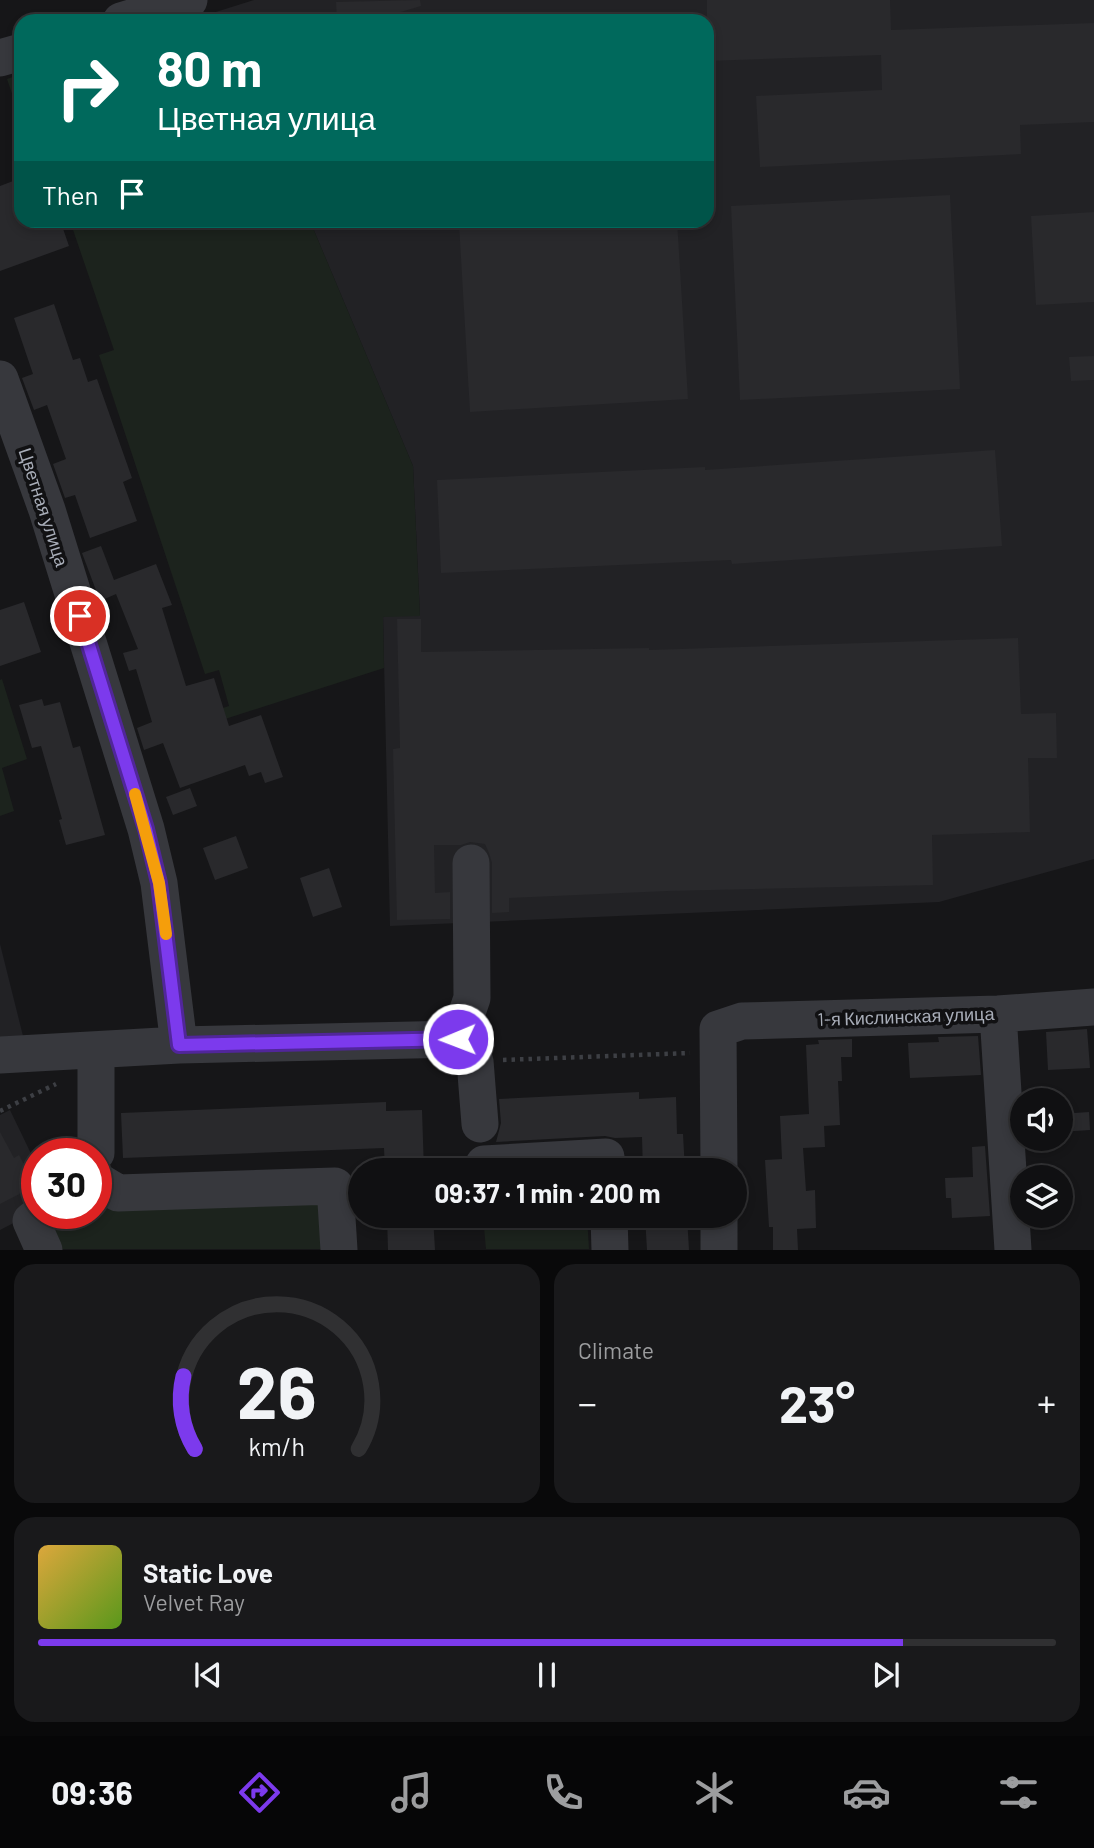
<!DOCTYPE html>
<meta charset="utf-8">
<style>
body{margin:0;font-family:Barlow,sans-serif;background:#19191b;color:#f1f3f6;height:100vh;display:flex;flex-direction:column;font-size:26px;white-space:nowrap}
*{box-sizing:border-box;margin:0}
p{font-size:23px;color:#9c9d9f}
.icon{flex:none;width:38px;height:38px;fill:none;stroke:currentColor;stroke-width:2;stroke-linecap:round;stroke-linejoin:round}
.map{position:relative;height:1250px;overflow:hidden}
.drawer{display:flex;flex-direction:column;gap:14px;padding:14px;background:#09090a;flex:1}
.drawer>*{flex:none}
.hud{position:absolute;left:14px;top:14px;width:700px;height:214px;border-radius:21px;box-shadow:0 4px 10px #0003,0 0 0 2px #303032;background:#00695c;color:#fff;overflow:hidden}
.fabs{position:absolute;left:1010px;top:1088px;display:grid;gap:14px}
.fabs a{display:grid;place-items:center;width:63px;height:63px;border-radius:50%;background:#101012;box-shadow:0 4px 10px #0003,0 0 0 2px #303032;font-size:35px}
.speed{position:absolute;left:21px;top:1138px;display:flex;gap:14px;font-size:35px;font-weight:700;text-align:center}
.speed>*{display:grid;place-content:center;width:91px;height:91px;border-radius:50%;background:#101012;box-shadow:0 4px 10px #0003,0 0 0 2px #303032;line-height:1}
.speed .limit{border:10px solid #d22;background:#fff;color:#111}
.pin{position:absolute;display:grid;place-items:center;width:60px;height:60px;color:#fff;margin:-30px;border:4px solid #fff;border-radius:50%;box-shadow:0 2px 7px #0007}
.me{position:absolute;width:77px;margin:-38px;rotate:269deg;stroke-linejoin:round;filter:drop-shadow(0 0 5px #0008)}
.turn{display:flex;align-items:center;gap:24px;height:147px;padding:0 28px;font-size:32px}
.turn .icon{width:91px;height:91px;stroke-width:2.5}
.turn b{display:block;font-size:49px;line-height:60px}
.then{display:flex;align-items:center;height:66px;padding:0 28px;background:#0003;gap:14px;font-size:26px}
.big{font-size:52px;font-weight:700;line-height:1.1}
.drawer .tile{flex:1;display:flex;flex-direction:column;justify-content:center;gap:10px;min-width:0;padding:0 24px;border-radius:21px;background:#19191b}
.drawer .dial{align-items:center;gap:0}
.dial svg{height:182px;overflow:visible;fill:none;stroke:#303032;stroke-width:7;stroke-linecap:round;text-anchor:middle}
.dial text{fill:#f1f3f6;stroke:none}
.song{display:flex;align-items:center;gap:21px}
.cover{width:84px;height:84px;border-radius:10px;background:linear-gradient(135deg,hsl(40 70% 55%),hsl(90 70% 35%))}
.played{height:7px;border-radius:4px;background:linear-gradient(90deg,#7c3aed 85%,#303032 85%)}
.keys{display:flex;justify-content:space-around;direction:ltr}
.heat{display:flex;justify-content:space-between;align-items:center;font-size:38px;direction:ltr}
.drawer .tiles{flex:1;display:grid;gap:14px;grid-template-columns:1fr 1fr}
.tile:last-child{grid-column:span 2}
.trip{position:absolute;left:348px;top:1158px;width:399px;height:70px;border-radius:35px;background:#101012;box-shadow:0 4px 10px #0003,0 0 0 2px #303032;font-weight:700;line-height:70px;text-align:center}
.tab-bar{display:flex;height:112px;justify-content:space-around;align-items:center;background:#060607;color:#9c9d9f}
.tab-bar .icon{width:49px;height:49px}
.tab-bar .on{color:#7c3aed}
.tab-bar b{font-size:32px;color:#f1f3f6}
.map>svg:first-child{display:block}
.built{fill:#222225}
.green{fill:#1c231d}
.building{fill:#29292c}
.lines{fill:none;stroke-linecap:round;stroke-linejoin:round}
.path{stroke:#3d3f44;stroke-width:4.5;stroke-dasharray:3.5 5;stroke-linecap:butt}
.minor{stroke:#37383d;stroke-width:37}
.route-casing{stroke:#51269a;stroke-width:18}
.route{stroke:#7c3aed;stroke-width:12}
.slow{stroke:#f59e0b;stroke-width:12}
.labels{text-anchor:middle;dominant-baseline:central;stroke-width:7;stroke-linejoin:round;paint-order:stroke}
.street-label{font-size:18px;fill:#a8adb8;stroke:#111113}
</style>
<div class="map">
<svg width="1094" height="1250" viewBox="0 0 1094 1250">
<rect width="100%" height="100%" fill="#161618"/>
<!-- built -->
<path class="built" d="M254 0H1094V859L939 902 390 926 383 616 420 615 413 466 310 221 707 220V21H204L203 16Z
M0 944 24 1040 0 1041Z
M10 1110 37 1166V1211L0 1230V1115Z"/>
<!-- green -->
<path class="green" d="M21 74V120L7 79Z
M70 221H310L413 466 420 616 383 617 384 668 222 720 217 710 229 706 219 670 205 674 99 355 114 350Z
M2 679 27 759 2 768 14 811 0 816V680Z
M325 1194 328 1249H54L43 1226 72 1213H96V1204Z
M483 1216H587L589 1249H486Z"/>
<!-- building -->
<path class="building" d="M420 0 421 6 384 17V21H337L336 2Z
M707 0H890L891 30 1094 23V122L1020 125 1021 154 760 167 756 96 882 90 881 55 707 61Z
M21 178V220H60L69 246 0 271V186Z
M950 195 960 389 740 400 731 206Z
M1094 212V302L1036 305 1031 216Z
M513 220H677L688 399 470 412 459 224Z
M54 304 73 360 80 358 88 382 97 379 132 478 123 482 137 521 90 538 75 495 65 498 53 464 66 459 47 405 34 410 22 378 33 374 14 318Z
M1094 356V380L1071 381 1069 357Z
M995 450 1002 546 732 564 731 560 441 573 437 480 705 467V470Z
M101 546 114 580 156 564 172 605 162 608 186 686 214 678 229 726 261 715 283 777 265 783 261 772 249 776 245 765 180 788 163 743 144 750 137 728 152 722 136 669 129 671 123 653 138 649 116 594 100 601 82 553Z
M24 602 41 652 0 666V610Z
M397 619H421V652L649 648V650L1018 638 1021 714 1056 713 1057 758H1028L1030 832 932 835 933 885 668 891 509 898V912L492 913V863L489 853 485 844 470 842 461 845H434L435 893 450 892V919L397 920 393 749 400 748Z
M42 699 44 706 60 702 73 748 80 746 105 835 66 845 59 820 62 819 41 746 32 748 19 705Z
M190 788 197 806 173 815 166 797Z
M236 836 248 868 215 880 203 848Z
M329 868 342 907 313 917 300 878Z
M1087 1029 1090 1068 1048 1070 1046 1032Z
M978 1036 981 1075 910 1078 908 1043 939 1042 938 1037Z
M852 1039V1057H841L842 1081H838L840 1125 824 1126 825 1147 803 1148 806 1191 815 1190 816 1228 797 1229 798 1250H773V1227H769L765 1160 782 1159 780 1116 809 1114 806 1045 819 1044 818 1040Z
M639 1092V1099L676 1097 677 1134H683L685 1171H643L642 1137 615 1138 605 1136 496 1142 501 1123 499 1099Z
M386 1102V1111L422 1110 424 1171H385L384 1148 123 1158 121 1113Z
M1089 1112 1090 1130 1060 1132V1114Z
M0 1132 14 1158 19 1155 35 1186 0 1204Z
M985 1146 990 1216 952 1218 951 1198H946L945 1178 973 1177 972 1147Z
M387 1216H433L435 1250H388Z
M645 1216H687L689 1250H647Z"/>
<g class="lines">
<!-- path -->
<path class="path" d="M503 1060 690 1053
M0 1111 56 1084"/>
<!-- minor -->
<path class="minor" d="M121 21 189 0
M0 58 21 52
M0 379 47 510 146 829 159 883 179 1045
M998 1014 1013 1250
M458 1039 472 998 471 863
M458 1039 475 1061 480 1124
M96 1051V1153
M0 1055 179 1045 458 1039
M484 1164 606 1157 607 1171
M719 1171 718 1029 742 1021 998 1014 1094 1007
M96 1180 118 1193 335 1186 339 1250
M41 1213 31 1221 44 1250
M609 1216 610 1250
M719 1216V1250"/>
</g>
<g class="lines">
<!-- route casing -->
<g class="route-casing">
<path id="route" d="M80 616 146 829 159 883 179 1045 458 1039"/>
</g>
<!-- route -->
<use href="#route" class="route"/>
<!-- slow -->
<path class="slow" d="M135 794 159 883 166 934"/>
</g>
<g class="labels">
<!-- street labels -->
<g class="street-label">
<text transform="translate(44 507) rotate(72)">Цветная улица</text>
<text transform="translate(906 1016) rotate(-2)">1-я Кислинская улица</text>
</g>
</g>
</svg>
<div class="fabs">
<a><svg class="icon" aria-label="sound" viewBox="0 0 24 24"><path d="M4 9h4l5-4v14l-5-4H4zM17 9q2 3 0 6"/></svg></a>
<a><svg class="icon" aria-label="layers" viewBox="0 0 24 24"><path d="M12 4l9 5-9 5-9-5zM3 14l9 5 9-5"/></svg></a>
</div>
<div class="speed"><div class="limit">30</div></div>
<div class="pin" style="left:80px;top:616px;background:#d93025"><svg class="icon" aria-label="arrive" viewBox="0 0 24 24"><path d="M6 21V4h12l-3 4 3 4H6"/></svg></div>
<svg class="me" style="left:458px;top:1039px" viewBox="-20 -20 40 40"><circle r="17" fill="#7c3aed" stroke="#fff" stroke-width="3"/><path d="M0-11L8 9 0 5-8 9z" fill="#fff"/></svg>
<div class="trip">09:37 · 1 min · 200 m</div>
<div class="hud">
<div class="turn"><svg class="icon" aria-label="right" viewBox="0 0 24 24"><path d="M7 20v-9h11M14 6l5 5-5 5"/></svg><div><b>80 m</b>Цветная улица</div></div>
<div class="then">Then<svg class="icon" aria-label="arrive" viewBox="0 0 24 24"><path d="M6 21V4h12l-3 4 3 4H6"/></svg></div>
</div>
</div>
<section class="drawer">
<div class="tiles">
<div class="tile dial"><svg viewBox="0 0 100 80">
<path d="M14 69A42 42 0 1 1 86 69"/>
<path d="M14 69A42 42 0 0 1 9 37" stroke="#7c3aed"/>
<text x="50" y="56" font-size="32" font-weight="700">26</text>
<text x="50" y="72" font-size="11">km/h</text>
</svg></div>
<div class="tile"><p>Climate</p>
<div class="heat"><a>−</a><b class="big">23°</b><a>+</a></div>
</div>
<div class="tile">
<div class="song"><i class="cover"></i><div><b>Static Love</b><p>Velvet Ray</p></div></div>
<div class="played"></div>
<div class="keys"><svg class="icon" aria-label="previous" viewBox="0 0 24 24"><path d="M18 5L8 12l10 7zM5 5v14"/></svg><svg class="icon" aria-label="pause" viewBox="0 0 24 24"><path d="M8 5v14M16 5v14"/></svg><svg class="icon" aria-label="next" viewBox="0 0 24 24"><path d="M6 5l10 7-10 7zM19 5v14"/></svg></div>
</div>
</div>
</section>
<nav class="tab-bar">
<b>09:36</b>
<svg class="icon on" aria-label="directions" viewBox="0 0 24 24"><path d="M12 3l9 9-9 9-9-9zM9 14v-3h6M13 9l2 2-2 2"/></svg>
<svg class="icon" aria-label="music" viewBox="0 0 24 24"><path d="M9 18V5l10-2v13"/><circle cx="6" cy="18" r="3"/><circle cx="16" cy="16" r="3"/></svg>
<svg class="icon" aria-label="phone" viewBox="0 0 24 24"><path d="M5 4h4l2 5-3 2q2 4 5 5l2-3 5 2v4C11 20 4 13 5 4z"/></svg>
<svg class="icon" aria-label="climate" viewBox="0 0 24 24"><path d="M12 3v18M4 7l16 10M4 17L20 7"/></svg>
<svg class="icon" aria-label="car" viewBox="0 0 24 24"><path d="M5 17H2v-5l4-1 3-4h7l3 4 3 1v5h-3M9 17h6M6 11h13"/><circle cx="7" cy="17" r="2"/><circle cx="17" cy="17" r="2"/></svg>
<svg class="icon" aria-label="filters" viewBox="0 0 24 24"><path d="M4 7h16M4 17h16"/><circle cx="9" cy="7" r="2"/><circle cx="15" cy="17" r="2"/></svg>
</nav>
